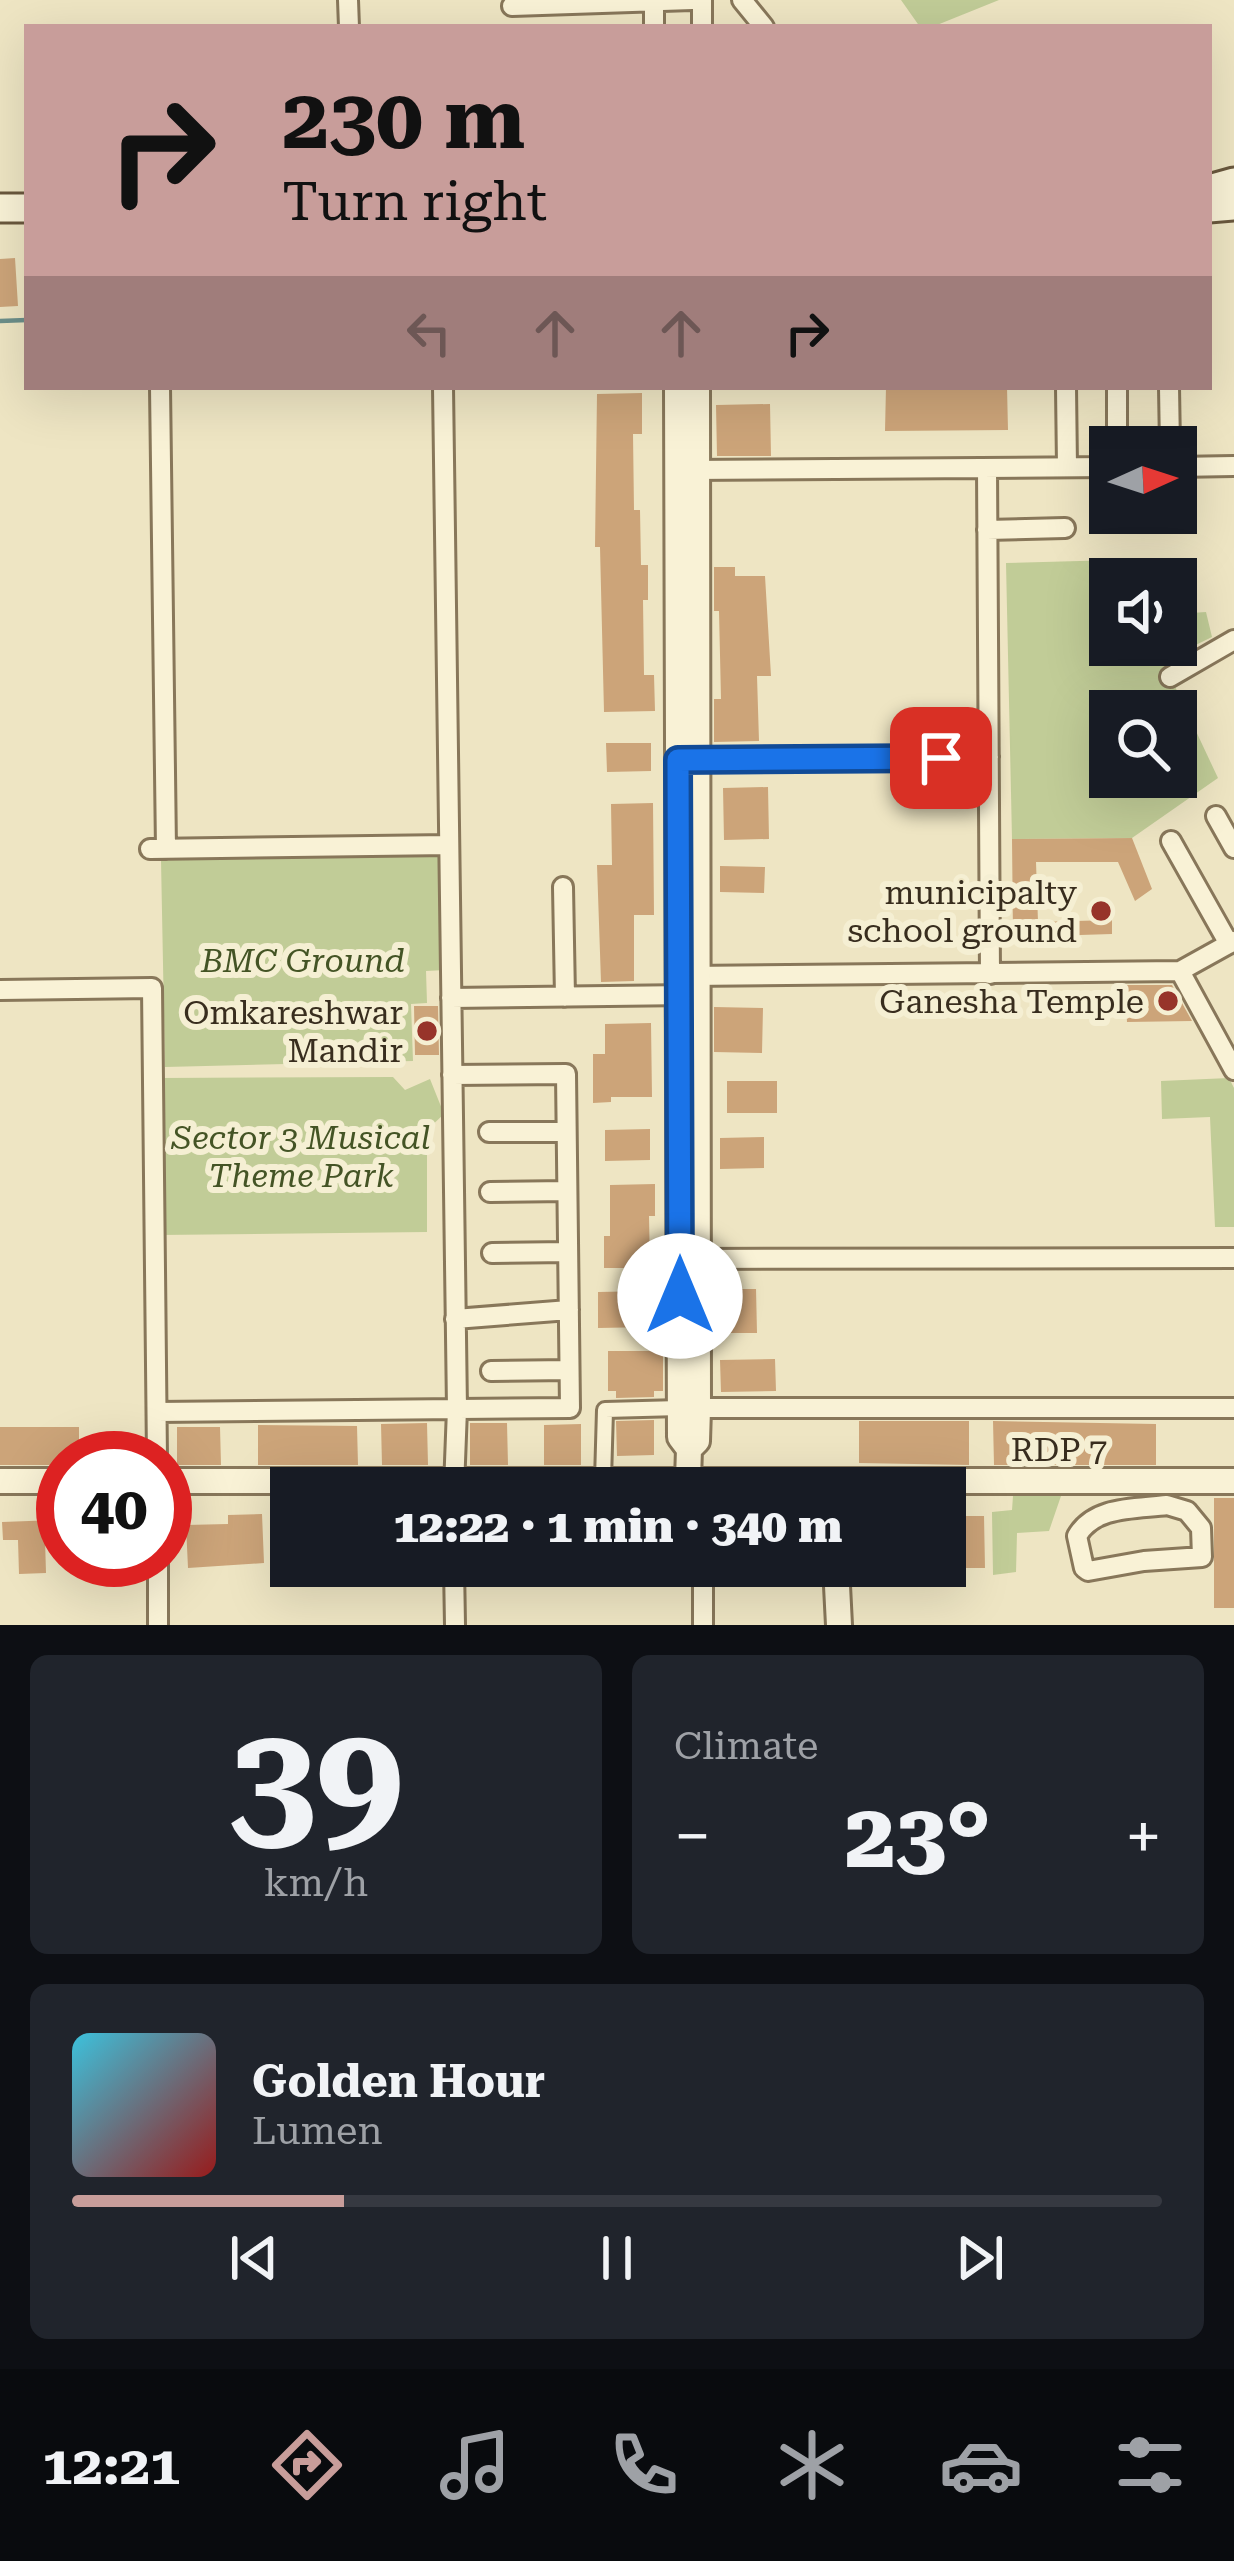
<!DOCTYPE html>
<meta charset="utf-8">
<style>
body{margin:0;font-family:"Roboto Serif",serif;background:#20242c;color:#f1f3f6;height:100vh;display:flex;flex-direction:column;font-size:45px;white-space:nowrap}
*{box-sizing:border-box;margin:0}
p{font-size:39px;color:#9ea1a6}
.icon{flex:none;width:66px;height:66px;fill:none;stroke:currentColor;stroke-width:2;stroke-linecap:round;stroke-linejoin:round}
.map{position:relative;height:1625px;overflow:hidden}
.details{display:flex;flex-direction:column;gap:30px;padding:30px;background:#0d0f14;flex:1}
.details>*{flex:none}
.hud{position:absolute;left:24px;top:24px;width:1188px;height:366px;border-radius:0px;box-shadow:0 12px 48px #0002;background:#c89d9a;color:#111;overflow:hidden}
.needle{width:78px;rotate:87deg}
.fabs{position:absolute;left:1089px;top:426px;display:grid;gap:24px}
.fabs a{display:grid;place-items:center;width:108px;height:108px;border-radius:0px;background:#171b24;box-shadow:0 12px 48px #0002;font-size:60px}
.speed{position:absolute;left:36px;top:1431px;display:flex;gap:24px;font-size:60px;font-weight:700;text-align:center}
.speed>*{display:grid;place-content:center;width:156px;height:156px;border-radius:50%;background:#171b24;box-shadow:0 12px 48px #0002;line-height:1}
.speed .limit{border:18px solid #d22;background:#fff;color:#111}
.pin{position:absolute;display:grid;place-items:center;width:102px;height:102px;color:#fff;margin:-51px;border-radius:24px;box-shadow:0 6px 18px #0006}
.me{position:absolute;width:132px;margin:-66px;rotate:0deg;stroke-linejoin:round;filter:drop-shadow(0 0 9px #0008)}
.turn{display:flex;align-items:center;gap:42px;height:252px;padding:0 60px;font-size:54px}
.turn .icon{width:156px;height:156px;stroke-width:2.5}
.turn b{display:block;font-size:84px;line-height:102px}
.lanes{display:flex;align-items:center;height:114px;padding:0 60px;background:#0003;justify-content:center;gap:60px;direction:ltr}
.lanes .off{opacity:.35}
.big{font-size:90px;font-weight:800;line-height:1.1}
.details .widget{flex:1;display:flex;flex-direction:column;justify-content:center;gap:18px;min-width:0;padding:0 42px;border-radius:18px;background:#20242c}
.details .dial{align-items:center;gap:0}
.dial b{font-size:156px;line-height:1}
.song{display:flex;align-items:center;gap:36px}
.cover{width:144px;height:144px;border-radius:18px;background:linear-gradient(135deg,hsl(190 70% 55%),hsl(0 70% 35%))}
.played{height:12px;border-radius:6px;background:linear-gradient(90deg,#c89d9a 25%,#363941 25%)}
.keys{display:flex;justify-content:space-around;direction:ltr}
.heat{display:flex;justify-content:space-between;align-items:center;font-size:66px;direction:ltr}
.details .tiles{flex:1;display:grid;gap:30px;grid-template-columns:1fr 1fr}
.widget:last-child{grid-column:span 2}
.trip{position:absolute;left:270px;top:1467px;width:696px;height:120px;border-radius:0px;background:#171b24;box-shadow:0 12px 48px #0002;font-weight:800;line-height:120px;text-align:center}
.menu{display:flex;height:192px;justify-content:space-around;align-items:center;background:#090b0e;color:#9ea1a6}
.menu .icon{width:84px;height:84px}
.menu .selected{color:#c89d9a}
.menu b{font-size:54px;color:#f1f3f6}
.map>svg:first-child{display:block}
.green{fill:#c1cc97;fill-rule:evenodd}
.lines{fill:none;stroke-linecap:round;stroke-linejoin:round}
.stream{stroke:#6c8f8a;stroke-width:4.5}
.building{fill:#cca479}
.pedestrian-casing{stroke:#88775a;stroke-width:20}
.minor-casing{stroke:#88775a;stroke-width:24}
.tertiary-casing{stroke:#88775a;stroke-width:30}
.secondary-casing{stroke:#6a583d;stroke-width:33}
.pedestrian{stroke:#f9f2d6;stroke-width:14}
.minor{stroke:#f9f2d6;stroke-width:18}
.tertiary{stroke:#f9f2d6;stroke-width:24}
.secondary{stroke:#f9f2d6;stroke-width:27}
.route-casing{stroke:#114b97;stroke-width:30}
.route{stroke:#1a73e8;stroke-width:21}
.poi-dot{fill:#97342a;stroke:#f5efd3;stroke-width:4.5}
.labels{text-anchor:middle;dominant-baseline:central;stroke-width:12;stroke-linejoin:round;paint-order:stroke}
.poi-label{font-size:33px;fill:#382d1e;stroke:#f5efd3;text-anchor:end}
.park-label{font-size:33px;font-style:italic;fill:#445425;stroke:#f5efd3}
.street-label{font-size:33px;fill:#382d1e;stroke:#f5efd3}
</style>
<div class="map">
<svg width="1234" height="1625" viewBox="0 0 1234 1625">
<rect width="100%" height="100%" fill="#eee5c3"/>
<!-- green -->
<path class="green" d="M901 0H999L932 27H920Z
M1116 560 1125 579H1110V645H1176V614L1206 612 1212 637 1163 661 1218 778 1132 838 1012 839 1006 563ZM1110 711H1176V777H1110Z
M442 854 445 970 426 971 427 1003 411 1004 413 1061 165 1067 161 860Z
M393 1077 405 1090 430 1079 444 1114 427 1130V1232L159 1235 161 1078Z
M1229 1078 1234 1088V1227H1215L1210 1117 1162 1119 1161 1081Z
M1013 1496H1061L1049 1531 1017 1533 1016 1572 993 1575 992 1512 1012 1510Z"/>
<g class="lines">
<!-- stream -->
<path class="stream" d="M0 321 27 320"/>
</g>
<!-- building -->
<path class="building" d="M15 258 18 306 0 307V259Z
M886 387H1007L1008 430 885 431Z
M642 393V434H633L634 510H640L641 565H648V600H643L644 675H654L655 711 604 712 600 547H595L597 394Z
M770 404 771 456H717L716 405Z
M714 567H735V576H765L771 676H757L759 741 714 742V699H721L719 611H714Z
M606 743H651V771L607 772Z
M768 787 769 839 724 840 723 788Z
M653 803 654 915H634V981L601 982 597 865H612L611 804Z
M1132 838 1152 889 1135 901 1118 862H1036L1038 922 1112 920V934L1013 937 1012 839Z
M720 866 765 867 764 893 720 892Z
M1125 985H1172L1192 1021 1127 1022Z
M414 1006H438L439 1055H415Z
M714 1007 763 1008 762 1053 714 1052Z
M651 1023 652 1097H611V1102L593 1103V1054H605V1024Z
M727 1081H777V1113H727Z
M650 1129V1160L605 1161V1130Z
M764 1137V1168L720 1169V1138Z
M655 1184V1216H649L650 1268H604V1236H610V1185Z
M714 1289H756L757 1333H714Z
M650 1291 651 1327 598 1328V1292Z
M608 1351H663V1391H654V1397L616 1398V1391H608Z
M775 1359 776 1391 721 1392 720 1360Z
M654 1420V1455L617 1456 616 1421Z
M859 1421H969V1465L859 1463Z
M993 1421 1156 1424V1465H994Z
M427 1423 428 1465H382L381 1424Z
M470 1423H507L508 1465H470Z
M581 1424V1465H544V1425Z
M258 1425 357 1426 358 1465H258Z
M0 1427H79V1458H63V1465H0Z
M177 1427H220L221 1465H177Z
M1214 1498H1234V1608H1214Z
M262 1514 264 1563 188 1568 186 1525 228 1524V1515Z
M945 1516H984L985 1568H945Z
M56 1520 57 1539H45L46 1573 19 1574 18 1540H3L2 1522Z"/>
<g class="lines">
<!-- pedestrian casing -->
<g class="pedestrian-casing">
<path id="pedestrian" d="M603 1480 605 1410 680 1408"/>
</g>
<!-- minor casing -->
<g class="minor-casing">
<path id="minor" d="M348 0 349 27
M702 0V27
M742 0 764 27
M654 1V27
M512 6 692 0
M160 387 166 849
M443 387 457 1409 454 1488
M1066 387 1067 467
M1117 387V447
M1169 387 1170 447
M1176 467 1234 466
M987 468 990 974
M689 470 1110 467
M987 530 1065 528
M1170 677 1234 640
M688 759 989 757
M1216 816 1234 848
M1171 841 1229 944
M150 849 449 845
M563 887 565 997
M1180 971 1234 1070
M689 976 1180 971 1234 941
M0 990 152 988 157 1458
M451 998 689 995
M489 1132H566
M490 1192 567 1191
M492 1253 568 1252
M690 1259 1234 1258
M455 1319 569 1310
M491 1371 569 1370
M687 1408H1234
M157 1412 570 1408 566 1074 452 1075
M1167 1505 1187 1511 1201 1528 1202 1557 1144 1561 1088 1571 1084 1568 1077 1536C1094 1506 1135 1509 1167 1505Z
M158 1560V1625
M454 1566 455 1625
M703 1625V1566"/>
</g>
<!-- tertiary casing -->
<g class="tertiary-casing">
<path id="tertiary" d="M677 387 680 1437 689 1449
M688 1480 689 1449 697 1441 698 1409 697 387
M0 1481H63
M165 1481H1234
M836 1566 839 1625"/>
</g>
<!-- secondary casing -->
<g class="secondary-casing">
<path id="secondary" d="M1209 189 1234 182
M0 208H27
M1209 208 1234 206"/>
</g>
<!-- pedestrian -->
<use href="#pedestrian" class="pedestrian"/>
<!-- minor -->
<use href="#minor" class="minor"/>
<!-- tertiary -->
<use href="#tertiary" class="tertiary"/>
<!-- secondary -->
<use href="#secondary" class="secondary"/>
</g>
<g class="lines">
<!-- route casing -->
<g class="route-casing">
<path id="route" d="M680 1296 678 760 941 758"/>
</g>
<!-- route -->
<use href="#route" class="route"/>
</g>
<!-- markers -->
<g class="poi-dot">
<circle cx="1101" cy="911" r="12"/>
<circle cx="1168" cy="1001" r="12"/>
<circle cx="427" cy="1031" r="12"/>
</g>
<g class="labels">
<!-- poi labels -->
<g class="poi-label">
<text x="1077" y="892">municipalty<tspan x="1077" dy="38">school ground</tspan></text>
<text x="1144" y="1001">Ganesha Temple</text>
<text x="403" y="1012">Omkareshwar<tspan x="403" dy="38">Mandir</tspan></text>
</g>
<!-- park labels -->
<g class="park-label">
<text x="303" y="960">BMC Ground</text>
<text x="301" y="1137">Sector 3 Musical<tspan x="301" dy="38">Theme Park</tspan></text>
</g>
<!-- street labels -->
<g class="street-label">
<text x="1059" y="1449">RDP 7</text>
</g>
</g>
</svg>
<div class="fabs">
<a><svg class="needle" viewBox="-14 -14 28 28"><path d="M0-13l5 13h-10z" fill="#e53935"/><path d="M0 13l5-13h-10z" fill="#9ea1a6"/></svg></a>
<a><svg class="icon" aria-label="sound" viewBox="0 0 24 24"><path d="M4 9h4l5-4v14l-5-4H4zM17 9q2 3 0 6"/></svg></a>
<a><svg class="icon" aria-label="search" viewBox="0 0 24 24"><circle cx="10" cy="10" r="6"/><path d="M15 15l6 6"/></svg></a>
</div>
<div class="speed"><div class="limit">40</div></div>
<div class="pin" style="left:941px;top:758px;background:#d93025"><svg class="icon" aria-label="arrive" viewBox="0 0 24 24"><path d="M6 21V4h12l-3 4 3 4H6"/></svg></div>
<svg class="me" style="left:680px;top:1296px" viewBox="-20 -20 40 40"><circle r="19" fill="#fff"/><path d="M0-13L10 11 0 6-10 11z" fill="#1a73e8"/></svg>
<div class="trip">12:22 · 1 min · 340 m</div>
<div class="hud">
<div class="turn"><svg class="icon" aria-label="right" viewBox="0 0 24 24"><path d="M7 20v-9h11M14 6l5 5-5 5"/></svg><div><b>230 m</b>Turn right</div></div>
<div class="lanes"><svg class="icon off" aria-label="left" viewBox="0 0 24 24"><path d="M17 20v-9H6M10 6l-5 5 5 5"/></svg><svg class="icon off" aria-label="ahead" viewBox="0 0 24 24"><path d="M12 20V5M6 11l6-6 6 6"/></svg><svg class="icon off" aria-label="ahead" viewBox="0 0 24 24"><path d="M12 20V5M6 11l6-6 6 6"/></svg><svg class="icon" aria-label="right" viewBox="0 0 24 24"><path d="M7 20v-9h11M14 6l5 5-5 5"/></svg></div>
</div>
</div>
<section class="details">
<div class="tiles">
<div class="widget dial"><b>39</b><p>km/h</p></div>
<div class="widget"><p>Climate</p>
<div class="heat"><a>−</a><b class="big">23°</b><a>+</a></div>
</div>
<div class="widget">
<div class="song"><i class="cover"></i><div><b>Golden Hour</b><p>Lumen</p></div></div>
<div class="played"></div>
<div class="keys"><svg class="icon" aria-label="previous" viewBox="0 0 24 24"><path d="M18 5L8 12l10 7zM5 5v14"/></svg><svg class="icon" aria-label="pause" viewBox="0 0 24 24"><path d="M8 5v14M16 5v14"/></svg><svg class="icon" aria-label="next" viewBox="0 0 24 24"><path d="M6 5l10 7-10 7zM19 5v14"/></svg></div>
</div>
</div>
</section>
<nav class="menu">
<b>12:21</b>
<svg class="icon selected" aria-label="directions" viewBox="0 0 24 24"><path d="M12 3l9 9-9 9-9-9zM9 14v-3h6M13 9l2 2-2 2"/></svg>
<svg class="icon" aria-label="music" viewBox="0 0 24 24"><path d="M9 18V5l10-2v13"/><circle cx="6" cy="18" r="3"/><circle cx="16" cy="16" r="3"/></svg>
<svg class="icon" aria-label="phone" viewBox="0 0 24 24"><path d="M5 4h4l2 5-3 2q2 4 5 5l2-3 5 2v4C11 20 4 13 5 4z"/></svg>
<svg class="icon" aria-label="climate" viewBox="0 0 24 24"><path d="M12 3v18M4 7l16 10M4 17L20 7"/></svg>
<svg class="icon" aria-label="car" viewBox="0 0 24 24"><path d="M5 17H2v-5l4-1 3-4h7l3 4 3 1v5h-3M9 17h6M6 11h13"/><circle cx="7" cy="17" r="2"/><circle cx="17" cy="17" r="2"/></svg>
<svg class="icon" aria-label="filters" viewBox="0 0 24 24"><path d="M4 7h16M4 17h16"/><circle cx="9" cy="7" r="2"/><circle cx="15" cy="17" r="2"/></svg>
</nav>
